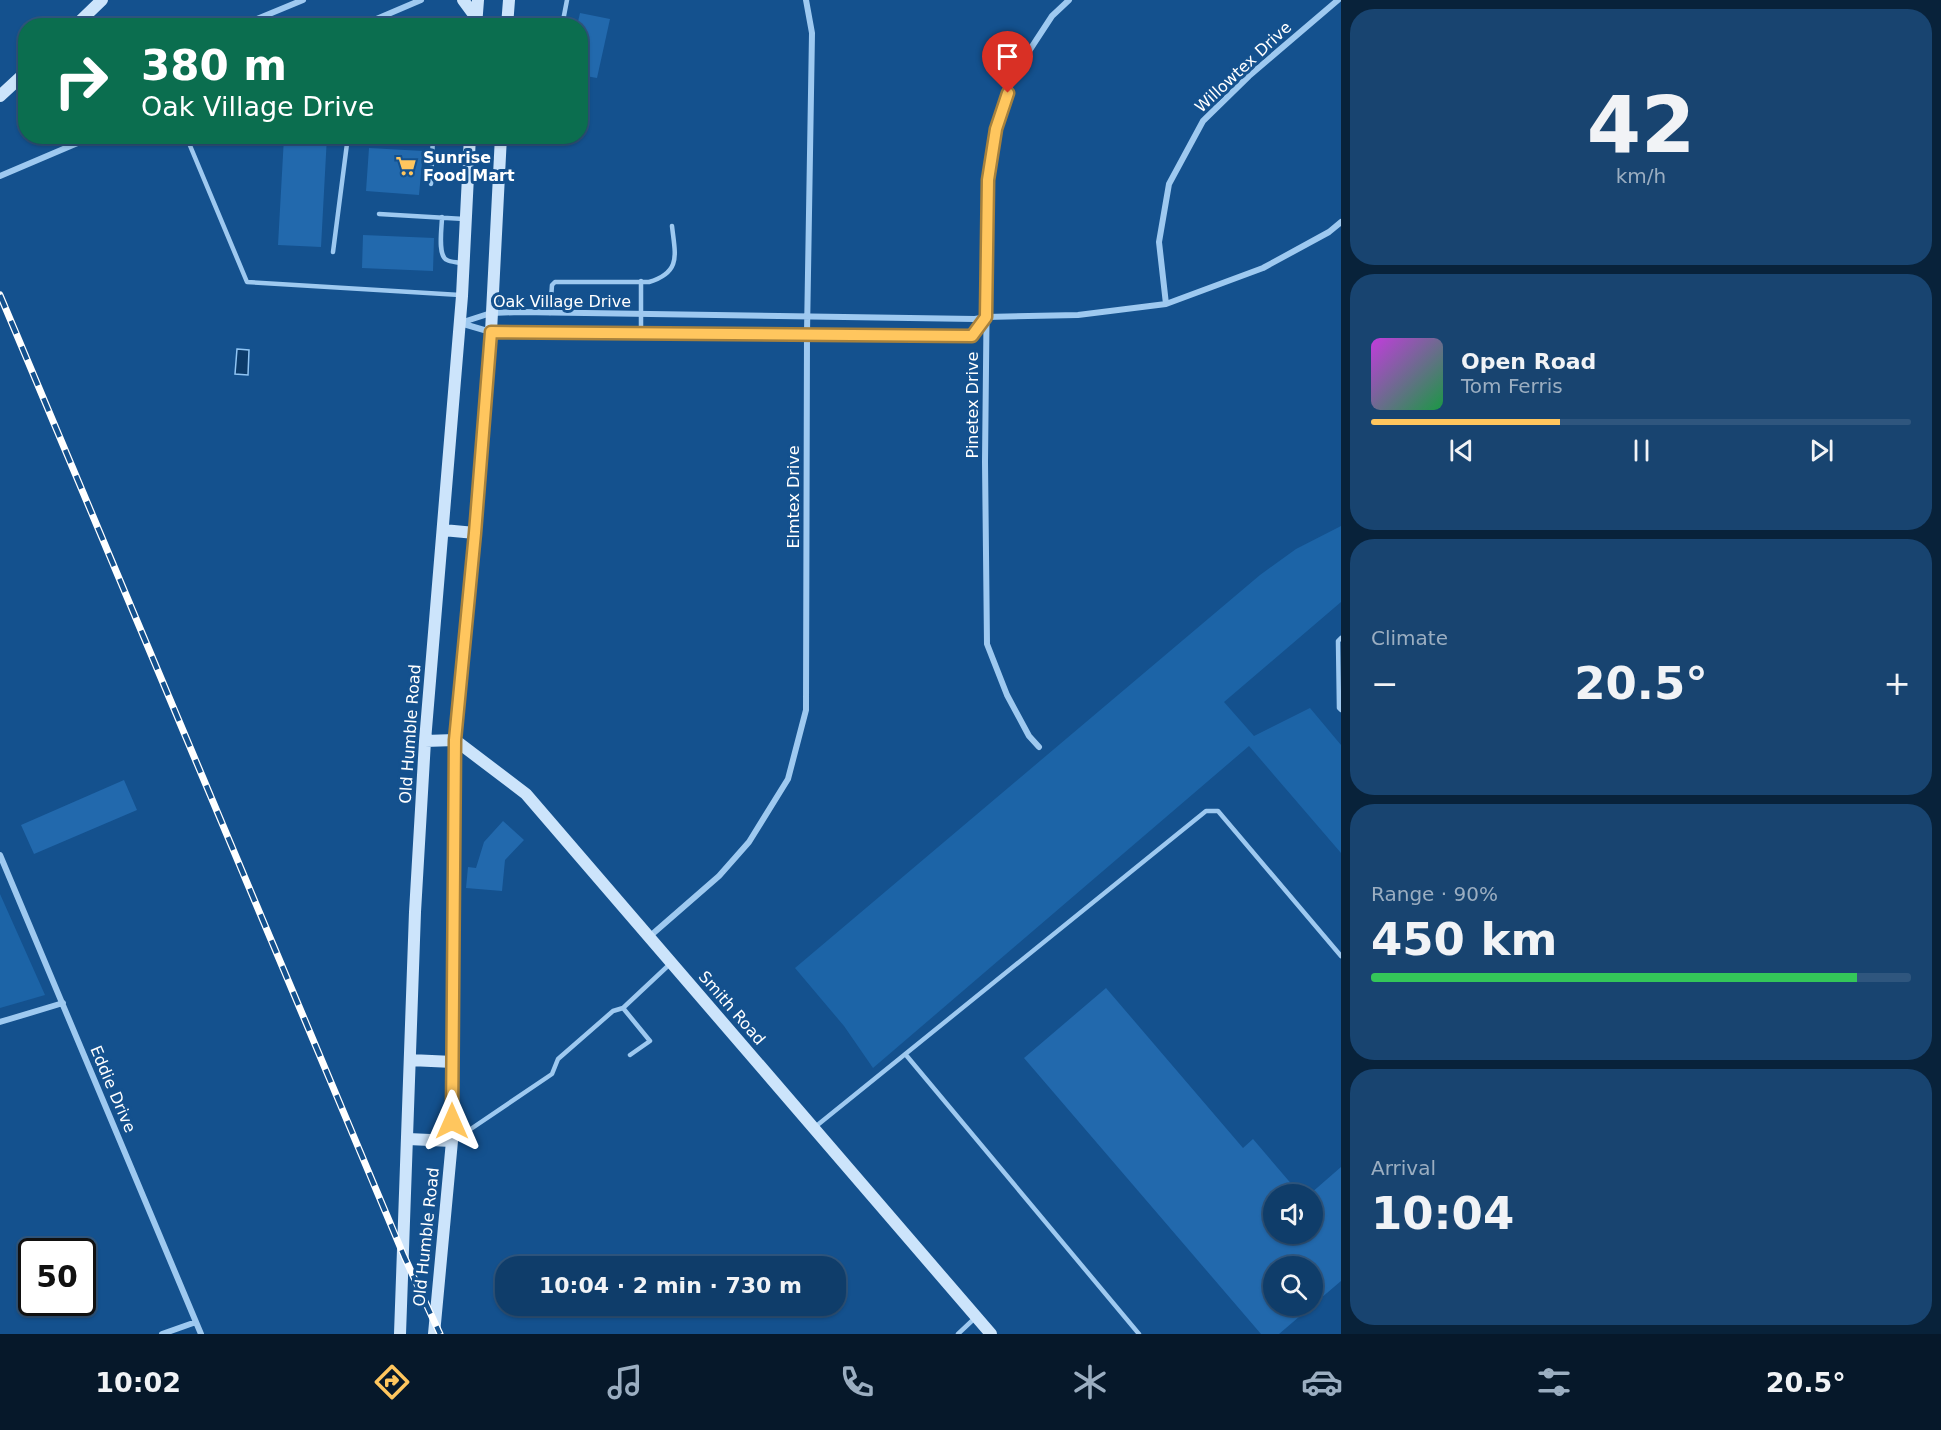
<!DOCTYPE html>
<meta charset="utf-8">
<style>
body{margin:0;font-family:"DejaVu Sans",sans-serif;background:#184470;color:#f1f3f6;height:100vh;display:flex;flex-direction:column;font-size:22px;white-space:nowrap}
*{box-sizing:border-box;margin:0}
p{font-size:20px;color:#9baec1}
.icon{flex:none;width:33px;height:33px;fill:none;stroke:currentColor;stroke-width:2;stroke-linecap:round;stroke-linejoin:round}
.map{position:relative;flex:1;overflow:hidden}
.details{display:flex;flex-direction:column;gap:9px;padding:9px;background:#08223a;width:600px}
.details>*{flex:none}
.top-card{position:absolute;left:18px;top:18px;width:570px;height:126px;border-radius:24px;box-shadow:0 2px 4px #0004,0 0 0 2px #2f567e;background:#0b6e4f;color:#fff;overflow:hidden}
.tools{position:absolute;left:1263px;top:1184px;display:grid;gap:12px}
.tools a{display:grid;place-items:center;width:60px;height:60px;border-radius:50%;background:#0f3d6a;box-shadow:0 2px 4px #0004,0 0 0 2px #2f567e;font-size:30px}
.speed{position:absolute;left:18px;top:1238px;display:flex;gap:12px;font-size:30px;font-weight:700;text-align:center}
.speed>*{display:grid;place-content:center;width:78px;height:78px;border-radius:50%;background:#0f3d6a;box-shadow:0 2px 4px #0004,0 0 0 2px #2f567e;line-height:1}
.speed .limit{border:3px solid #111;border-radius:9px;background:#fff;color:#111}
.pin{position:absolute;display:grid;place-items:center;width:51px;height:51px;color:#fff;margin:-62px -26px;border-radius:50% 50% 50% 0;rotate:-45deg;box-shadow:0 0 6px #0007}
.pin .icon{rotate:45deg}
.me{position:absolute;width:66px;margin:-33px;rotate:0deg;stroke-linejoin:round;filter:drop-shadow(0 0 4px #0008)}
.turn{display:flex;align-items:center;gap:21px;height:126px;padding:0 24px;font-size:27px}
.turn .icon{width:78px;height:78px;stroke-width:2.5}
.turn b{display:block;font-size:42px;line-height:51px}
.big{font-size:45px;font-weight:700;line-height:1.1}
.details .tile{flex:1;display:flex;flex-direction:column;justify-content:center;gap:9px;min-width:0;padding:0 21px;border-radius:24px;background:#184470}
.details .dial{align-items:center;gap:0}
.dial b{font-size:78px;line-height:1}
.song{display:flex;align-items:center;gap:18px}
.cover{width:72px;height:72px;border-radius:9px;background:linear-gradient(135deg,hsl(290 70% 55%),hsl(140 70% 35%))}
.played{height:6px;border-radius:3px;background:linear-gradient(90deg,#ffc65e 35%,#2f567e 35%)}
.keys{display:flex;justify-content:space-around;direction:ltr}
.heat{display:flex;justify-content:space-between;align-items:center;font-size:33px;direction:ltr}
.charge{height:9px;border-radius:4px;background:linear-gradient(90deg,#34c759 90%,#2f567e 0)}
.trip{position:absolute;left:495px;top:1256px;width:351px;height:60px;border-radius:24px;background:#0f3d6a;box-shadow:0 2px 4px #0004,0 0 0 2px #2f567e;font-weight:700;line-height:60px;text-align:center}
.tabs{display:flex;height:96px;justify-content:space-around;align-items:center;background:#06182a;color:#9baec1}
.tabs .icon{width:42px;height:42px}
.tabs .on{color:#ffc65e}
.tabs b{font-size:27px;color:#f1f3f6}
main{display:flex;flex:1;min-height:0}
.map>svg:first-child{display:block}
.green{fill:#1c64a7}
.water{fill:#0c3b6a;stroke:#90c5f4;stroke-width:1.5}
.building{fill:#2269ad;fill-rule:evenodd}
.lines{fill:none;stroke-linecap:round;stroke-linejoin:round}
.lane{stroke:#9ec9f0;stroke-width:4.5}
.street{stroke:#9ec9f0;stroke-width:6}
.secondary{stroke:#cce4fb;stroke-width:12}
.rail-casing{stroke:#fff;stroke-width:7}
.rail{stroke:#14518e;stroke-width:4.5;stroke-dasharray:14;stroke-linecap:butt}
.route-casing{stroke:#a6813d;stroke-width:15}
.route{stroke:#ffc65e;stroke-width:10}
.labels{text-anchor:middle;dominant-baseline:central;stroke-width:6;stroke-linejoin:round;paint-order:stroke}
.street-label{font-size:16px;fill:#fff;stroke:#14518e}
.poi-label{font-size:16px;font-weight:bold;fill:#fff;stroke:#14518e;text-anchor:start}
</style>
<main>
<div class="map">
<svg width="1341" height="1334" viewBox="0 0 1341 1334">
<rect width="100%" height="100%" fill="#14518e"/>
<!-- green -->
<path class="green" d="M1341 526V602L1224 702 1254 736 1310 708 1341 745V853L1249 746 873 1068 844 1026 795 968 1260 575 1296 549Z
M0 894 45 995 0 1008Z"/>
<!-- water -->
<path class="water" d="M237 349 249 350 248 375 235 374Z"/>
<!-- building -->
<path class="building" d="M580 13 610 19 597 78 580 75V26H577Z
M285 136H327L321 247 278 245 284 137Z
M369 148 423 151 419 195 366 191Z
M363 235 434 238 433 271 362 268Z
M124 780 137 810 34 854 21 825Z
M503 821 524 840 505 860 502 891 466 888 468 867 476 868 484 842Z
M1106 988 1243 1148 1253 1139 1300 1194H1274V1233H1312V1194H1310L1341 1167V1281L1279 1334H1261L1024 1058ZM1274 1266H1312V1305H1274Z"/>
<g class="lines">
<!-- lane -->
<path class="lane" d="M562 26 567 0
M186 136 247 282 460 295
M423 136H424
M431 184 433 136
M379 214 464 219
M442 217C442 227 437 256 447 260 450 262 457 262 461 263
M333 252 348 136
M641 281V333
M550 313 552 285 555 282H649C682 272 675 254 672 226
M1341 638 1338 641 1339 708 1341 710
M623 1008 650 1041 630 1055
M906 1055 1139 1334
M815 1127 1206 811H1218L1341 956
M453 1141 552 1074 558 1059 613 1011 623 1008 671 963
M958 1334 976 1317"/>
<!-- street -->
<path class="street" d="M240 26 303 0
M360 26 421 0
M0 176 94 136
M1166 304 1159 242 1169 184 1203 121 1249 76 1338 0
M460 323 491 313 520 312 975 319 986 317 1078 315 1166 304 1263 268 1329 232 1341 222
M460 323 491 332 512 333H807L972 336 986 317
M1039 747 1029 736 1007 695 987 644 985 462 988 180 996 129 1014 74 1052 16 1069 0
M0 855 201 1334
M649 937 719 876 749 842 788 779 806 710 807 333 812 33 806 0
M0 1022 63 1003
M162 1334 196 1322"/>
<!-- secondary -->
<path class="secondary" d="M463 0 477 19
M75 26 102 0
M476 26 478 0
M507 26 509 0
M0 96 26 72
M443 530 475 533
M425 741 455 740 526 794 991 1334
M410 1060 453 1062
M408 1139 452 1141
M400 1334 415 912 425 741 462 296 470 136
M434 1334 452 1141 455 740 475 533 491 332 501 136"/>
<!-- rail casing -->
<g class="rail-casing">
<path id="rail" d="M0 295 404 1256 440 1334"/>
</g>
<!-- rail -->
<use href="#rail" class="rail"/>
</g>
<g class="lines">
<!-- route casing -->
<g class="route-casing">
<path id="route" d="M452 1121 455 740 475 533 491 332 972 336 986 317 988 180 996 129 1008 93"/>
</g>
<!-- route -->
<use href="#route" class="route"/>
</g>
<!-- icons -->
<defs>
<g id="supermarket-bare" transform="scale(1.62)"><path d="M-6-5.5h2.5l.6 2H6L4.5 2H-2.5L-4.4-4H-6ZM-1.5 3.2a1.3 1.3 0 1 0 .1 0ZM3 3.2a1.3 1.3 0 1 0 .1 0Z" fill="#ffc65e" stroke="#14518e" stroke-width="2.5" paint-order="stroke"/></g>
</defs>
<g fill-rule="evenodd">
<use href="#supermarket-bare" x="406" y="166"/>
</g>
<g class="labels">
<!-- street labels -->
<g class="street-label">
<text transform="translate(1243 67) rotate(-43)">Willowtex Drive</text>
<text x="562" y="301">Oak Village Drive</text>
<text transform="translate(972 405) rotate(-90)">Pinetex Drive</text>
<text transform="translate(793 497) rotate(-90)">Elmtex Drive</text>
<text transform="translate(410 734) rotate(-86)">Old Humble Road</text>
<text transform="translate(732 1008) rotate(49)">Smith Road</text>
<text transform="translate(113 1089) rotate(67)">Eddie Drive</text>
<text transform="translate(426 1237) rotate(-84)">Old Humble Road</text>
</g>
<!-- poi labels -->
<g class="poi-label">
<text x="423" y="157">Sunrise<tspan x="423" dy="18">Food Mart</tspan></text>
</g>
</g>
</svg>
<div class="tools">
<a><svg class="icon" aria-label="sound" viewBox="0 0 24 24"><path d="M4 9h4l5-4v14l-5-4H4zM17 9q2 3 0 6"/></svg></a>
<a><svg class="icon" aria-label="search" viewBox="0 0 24 24"><circle cx="10" cy="10" r="6"/><path d="M15 15l6 6"/></svg></a>
</div>
<div class="speed"><div class="limit">50</div></div>
<div class="pin" style="left:1008px;top:93px;background:#d93025"><svg class="icon" aria-label="arrive" viewBox="0 0 24 24"><path d="M6 21V4h12l-3 4 3 4H6"/></svg></div>
<svg class="me" style="left:452px;top:1121px" viewBox="-20 -20 40 40"><path d="M0-17L14 15 0 8-14 15z" fill="#ffc65e" stroke="#fff" stroke-width="4"/></svg>
<div class="trip">10:04 · 2 min · 730 m</div>
<div class="top-card">
<div class="turn"><svg class="icon" aria-label="right" viewBox="0 0 24 24"><path d="M7 20v-9h11M14 6l5 5-5 5"/></svg><div><b>380 m</b>Oak Village Drive</div></div>
</div>
</div>
<section class="details">
<div class="tile dial"><b>42</b><p>km/h</p></div>
<div class="tile">
<div class="song"><i class="cover"></i><div><b>Open Road</b><p>Tom Ferris</p></div></div>
<div class="played"></div>
<div class="keys"><svg class="icon" aria-label="previous" viewBox="0 0 24 24"><path d="M18 5L8 12l10 7zM5 5v14"/></svg><svg class="icon" aria-label="pause" viewBox="0 0 24 24"><path d="M8 5v14M16 5v14"/></svg><svg class="icon" aria-label="next" viewBox="0 0 24 24"><path d="M6 5l10 7-10 7zM19 5v14"/></svg></div>
</div>
<div class="tile"><p>Climate</p>
<div class="heat"><a>−</a><b class="big">20.5°</b><a>+</a></div>
</div>
<div class="tile"><p>Range · 90%</p><b class="big">450 km</b><div class="charge"></div></div>
<div class="tile"><p>Arrival</p><b class="big">10:04</b></div>
</section>
</main>
<nav class="tabs">
<b>10:02</b>
<svg class="icon on" aria-label="directions" viewBox="0 0 24 24"><path d="M12 3l9 9-9 9-9-9zM9 14v-3h6M13 9l2 2-2 2"/></svg>
<svg class="icon" aria-label="music" viewBox="0 0 24 24"><path d="M9 18V5l10-2v13"/><circle cx="6" cy="18" r="3"/><circle cx="16" cy="16" r="3"/></svg>
<svg class="icon" aria-label="phone" viewBox="0 0 24 24"><path d="M5 4h4l2 5-3 2q2 4 5 5l2-3 5 2v4C11 20 4 13 5 4z"/></svg>
<svg class="icon" aria-label="climate" viewBox="0 0 24 24"><path d="M12 3v18M4 7l16 10M4 17L20 7"/></svg>
<svg class="icon" aria-label="car" viewBox="0 0 24 24"><path d="M5 17H2v-5l4-1 3-4h7l3 4 3 1v5h-3M9 17h6M6 11h13"/><circle cx="7" cy="17" r="2"/><circle cx="17" cy="17" r="2"/></svg>
<svg class="icon" aria-label="filters" viewBox="0 0 24 24"><path d="M4 7h16M4 17h16"/><circle cx="9" cy="7" r="2"/><circle cx="15" cy="17" r="2"/></svg>
<b>20.5°</b>
</nav>
